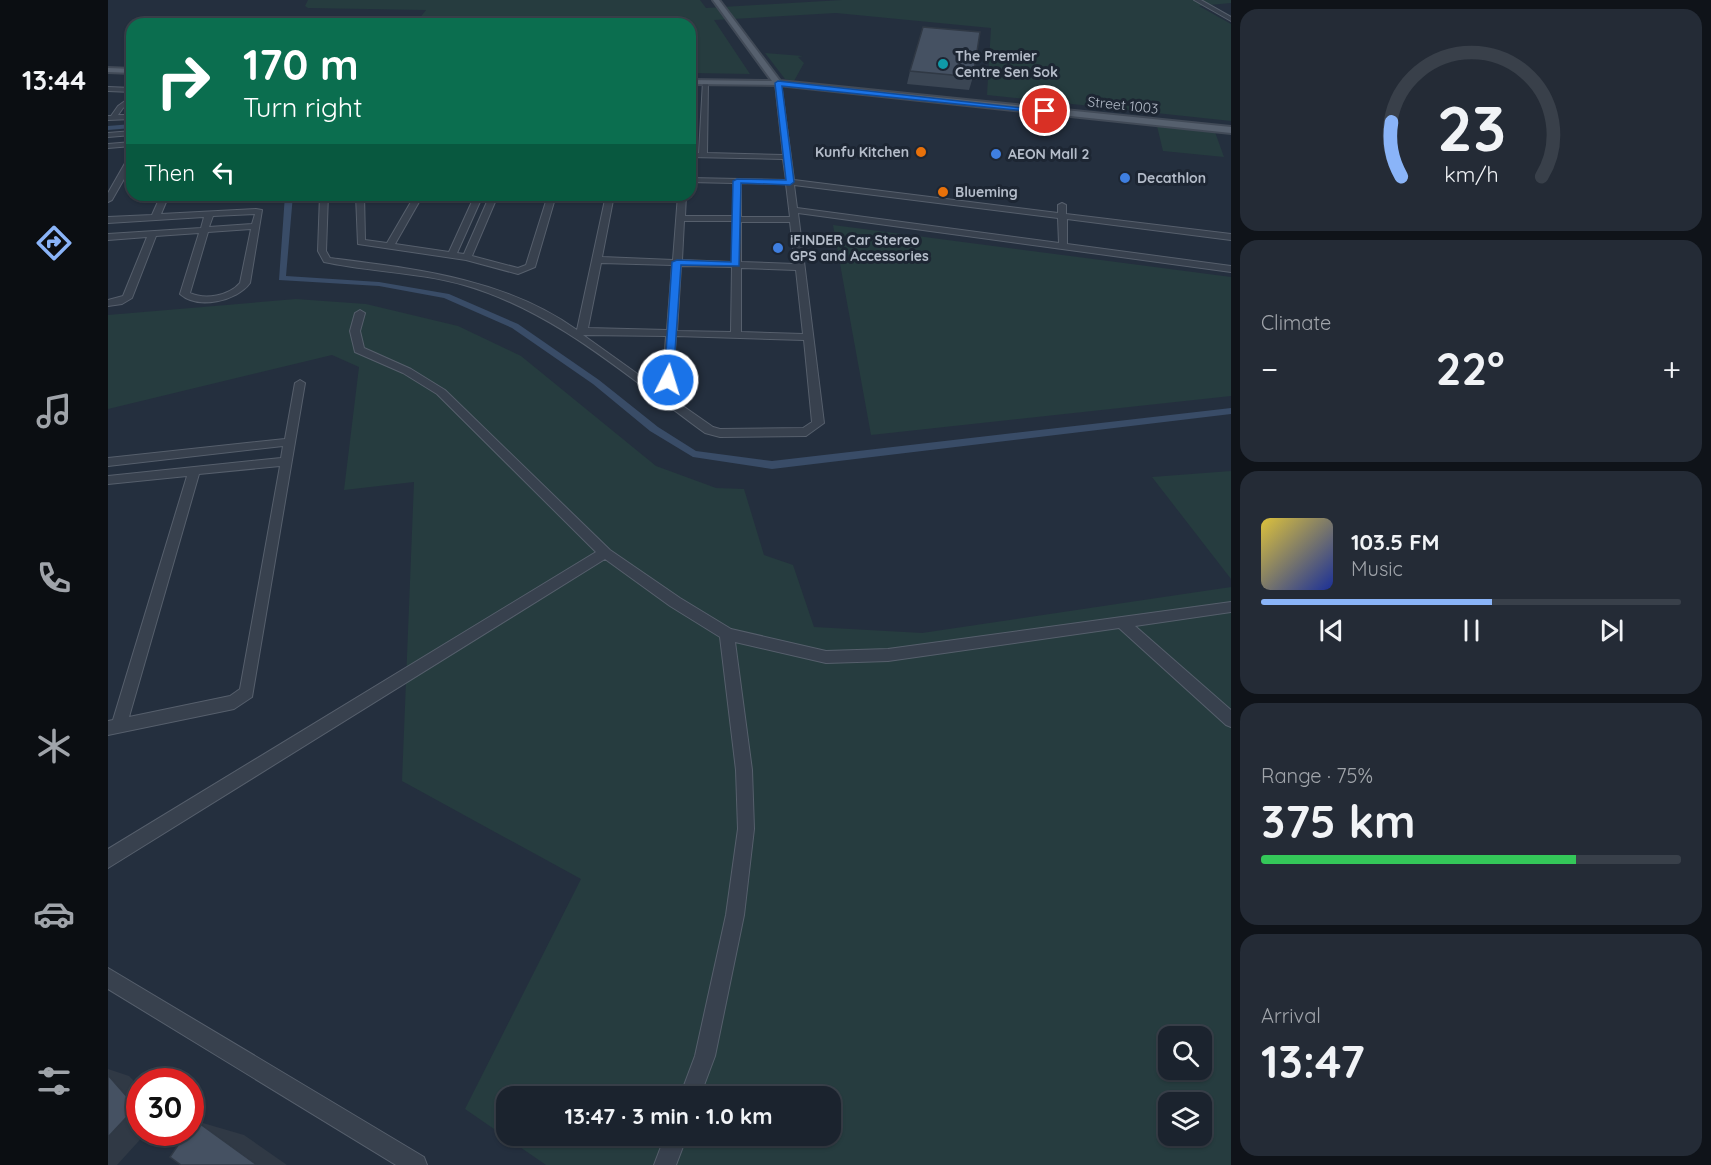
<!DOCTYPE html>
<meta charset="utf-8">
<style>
body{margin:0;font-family:Quicksand,sans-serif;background:#242b36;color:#f1f3f6;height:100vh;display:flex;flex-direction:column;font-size:22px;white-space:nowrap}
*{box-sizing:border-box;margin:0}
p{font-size:20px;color:#a0a4aa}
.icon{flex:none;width:33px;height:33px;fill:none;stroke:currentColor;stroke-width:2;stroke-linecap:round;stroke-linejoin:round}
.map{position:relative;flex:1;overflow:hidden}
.drawer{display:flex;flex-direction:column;gap:9px;padding:9px;background:#0f1319;width:480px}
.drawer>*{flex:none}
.hud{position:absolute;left:18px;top:18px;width:570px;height:183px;border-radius:18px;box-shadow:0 2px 4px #0004,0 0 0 2px #39404a;background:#0b6e4f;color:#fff;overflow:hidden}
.buttons{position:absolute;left:1050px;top:1026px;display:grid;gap:12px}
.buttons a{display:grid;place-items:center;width:54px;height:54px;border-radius:12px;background:#1b232e;box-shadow:0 2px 4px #0004,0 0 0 2px #39404a;font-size:30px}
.speed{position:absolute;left:18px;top:1068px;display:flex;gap:12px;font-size:30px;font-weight:700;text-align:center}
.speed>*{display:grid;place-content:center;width:78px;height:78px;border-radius:50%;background:#1b232e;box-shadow:0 2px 4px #0004,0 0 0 2px #39404a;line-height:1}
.speed .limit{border:9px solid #d22;background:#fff;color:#111}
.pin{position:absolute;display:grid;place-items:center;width:51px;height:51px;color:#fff;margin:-26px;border:3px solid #fff;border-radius:50%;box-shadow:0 2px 6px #0007}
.me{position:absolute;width:66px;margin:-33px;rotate:5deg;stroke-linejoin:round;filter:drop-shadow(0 0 4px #0008)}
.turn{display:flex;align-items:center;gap:21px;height:126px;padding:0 18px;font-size:27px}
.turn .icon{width:78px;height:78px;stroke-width:2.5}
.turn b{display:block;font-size:42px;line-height:51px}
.then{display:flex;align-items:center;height:57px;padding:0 18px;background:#0003;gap:12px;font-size:22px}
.big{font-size:45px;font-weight:700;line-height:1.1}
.drawer .widget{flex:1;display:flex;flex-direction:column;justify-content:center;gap:9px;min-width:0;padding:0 21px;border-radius:18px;background:#242b36}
.drawer .dial{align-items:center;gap:0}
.dial svg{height:156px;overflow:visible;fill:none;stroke:#39404a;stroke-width:7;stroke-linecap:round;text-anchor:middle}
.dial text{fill:#f1f3f6;stroke:none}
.song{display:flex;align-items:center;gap:18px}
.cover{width:72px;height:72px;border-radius:9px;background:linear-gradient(135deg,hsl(50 70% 55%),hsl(230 70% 35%))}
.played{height:6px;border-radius:3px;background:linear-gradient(90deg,#8ab4f8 55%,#39404a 55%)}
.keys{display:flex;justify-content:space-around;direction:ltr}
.heat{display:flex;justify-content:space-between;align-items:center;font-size:33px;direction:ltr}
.charge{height:9px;border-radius:4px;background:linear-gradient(90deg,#34c759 75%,#39404a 0)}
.trip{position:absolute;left:388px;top:1086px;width:345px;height:60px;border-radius:18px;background:#1b232e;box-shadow:0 2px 4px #0004,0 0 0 2px #39404a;font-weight:700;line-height:60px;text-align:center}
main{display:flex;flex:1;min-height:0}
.menu{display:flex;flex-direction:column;width:108px;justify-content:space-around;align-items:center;background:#0b0e12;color:#a0a4aa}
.menu .icon{width:42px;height:42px}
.menu .on{color:#8ab4f8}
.menu b{font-size:27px;color:#f1f3f6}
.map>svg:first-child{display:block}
.green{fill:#263c3f;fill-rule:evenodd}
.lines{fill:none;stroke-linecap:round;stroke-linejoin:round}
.canal{fill:#394c67;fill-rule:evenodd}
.minor-casing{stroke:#565f6c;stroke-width:2}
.major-casing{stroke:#414a57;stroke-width:4}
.minor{fill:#38414e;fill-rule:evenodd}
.major{fill:#56606e;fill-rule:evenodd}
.wall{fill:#3b4654}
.shaded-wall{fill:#303945}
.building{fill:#455162;stroke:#303945;stroke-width:1.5}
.route{fill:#1a73e8;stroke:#114b97;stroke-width:1.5}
.culture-dot{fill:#0f9aa8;stroke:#1d2633;stroke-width:2}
.food-dot{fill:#e8710a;stroke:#1d2633;stroke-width:2}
.shop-dot{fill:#3f7fe0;stroke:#1d2633;stroke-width:2}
.labels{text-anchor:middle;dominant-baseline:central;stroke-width:6;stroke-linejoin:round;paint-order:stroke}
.far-poi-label{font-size:14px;font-weight:bold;fill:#b4bcc9;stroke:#1d2633;text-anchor:start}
.far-street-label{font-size:14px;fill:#b4bcc9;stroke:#1d2633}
</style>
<main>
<nav class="menu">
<b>13:44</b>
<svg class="icon on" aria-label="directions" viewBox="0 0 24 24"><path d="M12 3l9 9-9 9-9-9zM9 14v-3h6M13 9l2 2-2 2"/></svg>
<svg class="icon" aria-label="music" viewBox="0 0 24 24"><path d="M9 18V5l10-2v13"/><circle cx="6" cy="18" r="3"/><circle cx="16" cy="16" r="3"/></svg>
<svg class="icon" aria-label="phone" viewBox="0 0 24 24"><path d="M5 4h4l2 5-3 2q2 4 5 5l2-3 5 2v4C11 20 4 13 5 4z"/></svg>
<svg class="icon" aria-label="climate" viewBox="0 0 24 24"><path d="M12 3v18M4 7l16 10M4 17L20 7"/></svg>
<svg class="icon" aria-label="car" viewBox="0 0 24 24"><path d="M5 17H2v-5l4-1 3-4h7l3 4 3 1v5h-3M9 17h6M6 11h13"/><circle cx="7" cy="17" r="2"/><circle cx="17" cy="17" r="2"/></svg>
<svg class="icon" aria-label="filters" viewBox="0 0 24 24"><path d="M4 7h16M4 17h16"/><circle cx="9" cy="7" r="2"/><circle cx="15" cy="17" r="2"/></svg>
</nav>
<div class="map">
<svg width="1123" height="1165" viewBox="0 0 1123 1165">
<rect width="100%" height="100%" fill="#242f3e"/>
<!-- green -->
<path class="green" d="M200 0H592L598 8 734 0H1123V3L1091 6 1123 24V121L879 95 883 28 728 13 606 20 642 74 582 73V24H307L318 10 200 8 197 6Z
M657 53 695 56 690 57 696 63 686 81 677 79Z
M1049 126 1107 132 1116 157 1055 151Z
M725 225 1123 277V396L763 435Z
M188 299 258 304 350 326 413 356 548 466 608 488 636 489 656 555 685 565 706 627 814 633 1123 587V1165H438L357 1109 473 879 294 781 306 482 236 490 251 367 224 355 0 409V315ZM1060 1036H1094V1070H1060ZM399 1096H723V1136H399ZM1060 1102H1094V1136H1060Z
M1123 471V579L1044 477Z"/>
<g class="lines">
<!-- canal -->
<path class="canal" d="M24 124V128L0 130V126Z
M177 195H185L178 276 271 282 341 294 410 324 491 380 550 427 588 451 664 461 1123 408V414L664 469 585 457 542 431 485 384 404 328 336 298 271 286 171 280Z"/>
<!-- minor casing -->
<g class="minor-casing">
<path id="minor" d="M1086 0H1093L1123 17V21Z
M582 80 586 82 585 99 582 101Z
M595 81 600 82 599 153 675 155 667 83 670 81 673 83 686 180 950 213V205L954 203 958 205V214L1123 234V240L959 219V244L1123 266V272L690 213 716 423 698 436 612 437 597 433C521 378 447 311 356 285 310 272 262 272 216 262L210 251 212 195H220L218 251 222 258C308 269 396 278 469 330L498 195H506L494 257 565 260 570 195H578L577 216H625V183L582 182V178L678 180 675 159 582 157V153H591ZM633 183 678 184 682 217H633ZM686 185 950 218 951 243 689 208ZM576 221H625L624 262 574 260ZM633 222H682L687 264 633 262ZM493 263 564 265 559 330 480 328ZM573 266 624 267 623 332 569 331ZM633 268 688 270 695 334 633 332ZM475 335 558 336 555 379 545 385ZM568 336 696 340 704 422 695 428 612 429 605 427 552 390 565 380Z
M0 87 24 88V92L0 91Z
M24 96V101L15 108 10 115H24V119L0 120V116H3L10 106Z
M24 131V135L0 137V133Z
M24 142V146L0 148V144Z
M24 156V165L4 200 0 202V193L20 158Z
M53 195H61L53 214 148 209 154 210 142 283C129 301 90 310 72 294L91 233 48 236 24 298 14 304 0 306V300L15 296 39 237 0 240V234L93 228 96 217 0 223V217L44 215ZM147 214 144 224 101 227 105 216ZM143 229 132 283C121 296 97 300 82 293L100 232Z
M159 195H167V197L163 199Z
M248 195H256L257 240 279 243 307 195H315L287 244 341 252 367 195H375L349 253 356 254 382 195H390L364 256 410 268 418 265 440 195H448L427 267 410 274 358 260 250 244Z
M252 310 257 313 252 331 256 348 303 369 337 390 502 550 572 598 623 629 718 651 780 649 1123 602V612L1027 626 1123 710V727L1118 725 1011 628 780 661 718 663 627 642 644 770 646 829 636 915 607 1056 592 1096H572L587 1056 618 915 630 829 628 770 612 637 562 606 497 559 0 868V849L488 552 329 394 295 373 247 352 242 331 247 313Z
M192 380 197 383 144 697 126 709 0 735V721L5 720 79 476 0 484V476L173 458 175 446 0 466V458L177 439 187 383ZM172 466 132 689 122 696 21 717 91 474Z
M0 968 316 1157 319 1165H288L0 989Z
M557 1136H579L568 1165H546Z"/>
</g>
<!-- major casing -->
<g class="major-casing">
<path id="major" d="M605 0H611L672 81 1123 127V133L670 85 582 84V80L664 81Z
M0 68 24 69V73L0 72Z"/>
</g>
<!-- minor -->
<use href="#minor" class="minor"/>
<!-- major -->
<use href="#major" class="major"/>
</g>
<!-- wall -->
<path class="wall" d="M802 71 865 77 861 90 799 84Z"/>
<!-- shaded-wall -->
<path class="shaded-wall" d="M0 1069 21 1076 32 1087V1132H39L9 1165H0Z
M88 1121 136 1135 179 1165H149Z"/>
<!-- building -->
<path class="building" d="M815 27 872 32 865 77 802 71Z
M0 1075 28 1107 0 1137Z
M88 1121 149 1165H73L62 1157 79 1132H82V1128Z"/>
<!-- route -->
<path class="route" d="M670 81 941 111 937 113 674 86 686 182 682 185 633 183 631 266 573 265 565 380 563 383H556L564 262 569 260 623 262 625 181 629 179 678 180 667 83Z"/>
<!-- markers -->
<circle class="culture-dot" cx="835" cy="64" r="6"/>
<g class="food-dot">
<circle cx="813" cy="152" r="6"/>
<circle cx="835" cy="192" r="6"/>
</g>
<g class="shop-dot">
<circle cx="888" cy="154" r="6"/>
<circle cx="1017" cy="178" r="6"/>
<circle cx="670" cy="248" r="6"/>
</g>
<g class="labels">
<!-- far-poi labels -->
<g class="far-poi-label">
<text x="847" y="56">The Premier<tspan x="847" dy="16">Centre Sen Sok</tspan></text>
<text x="801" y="152" text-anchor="end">Kunfu Kitchen</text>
<text x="900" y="154">AEON Mall 2</text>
<text x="1029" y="178">Decathlon</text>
<text x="847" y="192">Blueming</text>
<text x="682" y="240">iFINDER Car Stereo<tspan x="682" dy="16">GPS and Accessories</tspan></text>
</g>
<!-- far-street labels -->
<g class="far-street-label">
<text transform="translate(1015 105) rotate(6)">Street 1003</text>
</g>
</g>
</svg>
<div class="buttons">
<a><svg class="icon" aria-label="search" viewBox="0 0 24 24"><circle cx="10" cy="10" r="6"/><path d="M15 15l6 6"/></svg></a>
<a><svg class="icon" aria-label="layers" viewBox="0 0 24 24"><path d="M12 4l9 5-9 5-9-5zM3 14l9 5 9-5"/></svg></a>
</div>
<div class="speed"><div class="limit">30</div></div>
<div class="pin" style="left:937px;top:111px;background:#d93025"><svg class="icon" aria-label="arrive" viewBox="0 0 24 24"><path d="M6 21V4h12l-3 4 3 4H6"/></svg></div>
<svg class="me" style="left:560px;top:380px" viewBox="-20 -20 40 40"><circle r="17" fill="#1a73e8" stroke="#fff" stroke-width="3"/><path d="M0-11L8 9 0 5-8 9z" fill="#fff"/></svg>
<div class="trip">13:47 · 3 min · 1.0 km</div>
<div class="hud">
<div class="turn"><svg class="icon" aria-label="right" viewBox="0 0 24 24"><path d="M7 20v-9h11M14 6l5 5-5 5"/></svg><div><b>170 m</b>Turn right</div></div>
<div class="then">Then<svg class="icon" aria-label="left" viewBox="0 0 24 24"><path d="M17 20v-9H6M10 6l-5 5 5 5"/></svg></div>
</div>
</div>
<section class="drawer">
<div class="widget dial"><svg viewBox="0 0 100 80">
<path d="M14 69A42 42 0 1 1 86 69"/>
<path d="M14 69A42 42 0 0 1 9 41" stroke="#8ab4f8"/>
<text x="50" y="56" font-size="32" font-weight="700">23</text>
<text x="50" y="72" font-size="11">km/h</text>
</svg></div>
<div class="widget"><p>Climate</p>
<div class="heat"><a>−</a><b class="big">22°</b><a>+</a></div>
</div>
<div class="widget">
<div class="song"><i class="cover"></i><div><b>103.5 FM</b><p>Music</p></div></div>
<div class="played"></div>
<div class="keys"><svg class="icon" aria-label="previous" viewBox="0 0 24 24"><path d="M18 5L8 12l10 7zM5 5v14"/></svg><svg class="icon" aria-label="pause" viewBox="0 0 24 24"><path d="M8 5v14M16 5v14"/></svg><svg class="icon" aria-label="next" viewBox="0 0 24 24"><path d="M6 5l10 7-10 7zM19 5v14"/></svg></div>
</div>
<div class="widget"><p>Range · 75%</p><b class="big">375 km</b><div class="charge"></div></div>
<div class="widget"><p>Arrival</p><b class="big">13:47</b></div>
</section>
</main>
